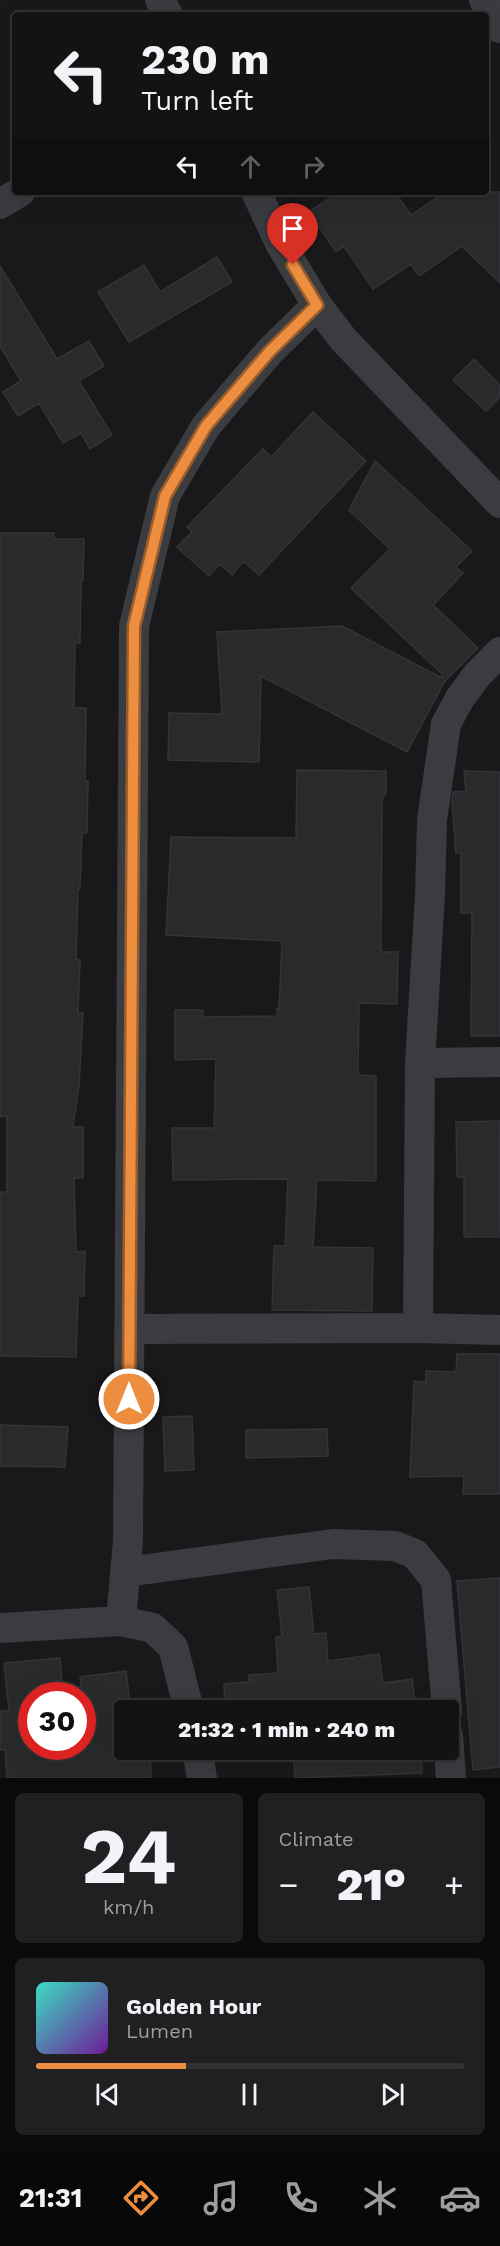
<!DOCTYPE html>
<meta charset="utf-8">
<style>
body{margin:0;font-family:"Work Sans",sans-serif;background:#202022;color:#f1f3f6;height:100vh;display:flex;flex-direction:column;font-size:22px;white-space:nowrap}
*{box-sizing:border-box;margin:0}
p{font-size:20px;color:#9d9ea0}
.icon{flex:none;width:33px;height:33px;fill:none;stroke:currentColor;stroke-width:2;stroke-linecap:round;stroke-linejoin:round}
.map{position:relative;height:1778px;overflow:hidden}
.details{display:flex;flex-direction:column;gap:15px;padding:15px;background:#0a0a0b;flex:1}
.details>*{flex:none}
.guide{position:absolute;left:12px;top:12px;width:477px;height:183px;border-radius:6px;box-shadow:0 6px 24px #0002,0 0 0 2px #323234;background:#131314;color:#f1f3f6;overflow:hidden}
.speed{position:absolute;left:18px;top:1682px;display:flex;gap:12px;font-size:30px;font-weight:700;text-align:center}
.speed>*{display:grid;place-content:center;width:78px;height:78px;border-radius:50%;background:#131314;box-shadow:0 6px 24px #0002,0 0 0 2px #323234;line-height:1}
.speed .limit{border:9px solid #d22;background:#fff;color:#111}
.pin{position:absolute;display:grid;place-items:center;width:51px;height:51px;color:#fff;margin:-62px -26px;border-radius:50% 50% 50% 0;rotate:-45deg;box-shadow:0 0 6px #0007}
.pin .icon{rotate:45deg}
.me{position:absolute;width:66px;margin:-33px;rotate:0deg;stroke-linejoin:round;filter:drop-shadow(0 0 4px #0008)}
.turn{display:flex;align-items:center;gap:21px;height:126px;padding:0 30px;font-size:27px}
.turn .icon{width:78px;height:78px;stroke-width:2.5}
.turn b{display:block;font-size:42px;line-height:51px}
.lanes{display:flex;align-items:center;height:57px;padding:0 30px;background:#0003;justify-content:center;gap:30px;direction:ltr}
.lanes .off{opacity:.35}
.big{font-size:45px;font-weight:800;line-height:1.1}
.details .tile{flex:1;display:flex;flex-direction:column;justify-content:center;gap:9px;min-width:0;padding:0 21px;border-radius:9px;background:#202022}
.details .dial{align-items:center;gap:0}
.dial b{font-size:78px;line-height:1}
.song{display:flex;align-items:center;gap:18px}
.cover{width:72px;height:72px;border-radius:9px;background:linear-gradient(135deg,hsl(170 70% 55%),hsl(280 70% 35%))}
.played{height:6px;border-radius:3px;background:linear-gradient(90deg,#ec8d40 35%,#323234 35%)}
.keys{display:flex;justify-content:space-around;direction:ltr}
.heat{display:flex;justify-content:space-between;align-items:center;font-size:33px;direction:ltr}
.details .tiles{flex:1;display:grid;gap:15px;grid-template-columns:1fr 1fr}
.tile:last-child{grid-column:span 2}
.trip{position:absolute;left:114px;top:1700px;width:345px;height:60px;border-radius:6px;background:#131314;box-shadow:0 6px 24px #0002,0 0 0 2px #323234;font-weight:800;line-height:60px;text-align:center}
.menu{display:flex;height:96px;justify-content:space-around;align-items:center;background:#080808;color:#9d9ea0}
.menu .icon{width:42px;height:42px}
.menu .active{color:#ec8d40}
.menu b{font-size:27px;color:#f1f3f6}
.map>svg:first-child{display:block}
.building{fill:#292a2c;stroke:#333437;stroke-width:1.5}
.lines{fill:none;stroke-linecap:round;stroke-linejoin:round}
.street{stroke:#3a3c40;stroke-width:30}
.route-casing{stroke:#995c2a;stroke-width:15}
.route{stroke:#ec8d40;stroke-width:10}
</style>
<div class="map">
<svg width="500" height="1778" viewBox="0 0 500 1778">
<rect width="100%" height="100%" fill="#19191b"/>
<!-- building -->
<path class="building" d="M339 192H395L411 215 445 192H500V283L462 246 419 276 411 264 373 289 344 246 336 252 309 212Z
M217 257 232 282 129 342 98 292 144 265 160 292Z
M0 266 57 359 89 341 104 366 79 381 112 435 90 449 81 433 63 443 39 403 18 416 3 392 21 381 0 346Z
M474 359 500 385V397L486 411 453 380Z
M313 412 366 461 259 575 244 561 232 575 220 564 209 576 177 547 192 532 187 527 263 449 271 457Z
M375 461 472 551 456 567 463 573 433 605 478 648 445 681 407 752 261 676 259 762 168 760 169 713 222 714 217 632 342 626 442 678V674L351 588 390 549 349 510Z
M0 533H54V539H84L83 581H81L80 643H75L74 708H86L85 781H88L87 833H82L80 889H78L76 960H80L78 1013H83L79 1086 73 1127H83V1178H74L76 1252 85 1251 84 1296H78L76 1357 0 1356V1192H7V1116L0 1117Z
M297 770 386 771V793L382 799 381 952H398L397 1004 359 1003 358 1075 376 1076V1181L317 1180 313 1247 373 1248 372 1311 272 1310 274 1246H285L288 1179 173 1180 172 1128H214L216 1059 175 1060V1010H203V1017L277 1016V1009H279L282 941 166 935 171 837 296 838Z
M464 771 500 772V1036H471L472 913H461V853H456L452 802 453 792 466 791Z
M500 1121 499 1237H464V1177H457L456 1122Z
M457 1354H500V1494H463L464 1476 410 1477 414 1381 426 1382V1371L456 1372Z
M192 1416 194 1470 165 1471 163 1417Z
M0 1425 68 1427 65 1467 0 1466Z
M327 1429 328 1456 246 1458V1430Z
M500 1578V1767L473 1770 457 1581Z
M309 1587 314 1634 326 1633 328 1661 379 1654 383 1683 412 1679 416 1710H225L224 1684 249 1682V1675L278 1673 276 1637 282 1636 277 1590Z
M60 1658 63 1695H32V1746H88L80 1677 126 1671 130 1703 149 1701V1710H124V1749H150L151 1778H7L5 1750H0V1711H9L4 1663Z
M293 1749H421L422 1773 295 1778Z"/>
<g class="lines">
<!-- street -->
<path class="street" d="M160 0 168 15
M484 0 500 28
M256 192 281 245 317 305 343 339 500 503
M0 204 20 192
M420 1063 430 895 432 820 446 724 460 698 478 674 500 652
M418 1328 500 1330
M130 1329 418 1328 420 1063 500 1062
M126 1572 333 1544 395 1546 415 1554 436 1580 447 1710
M121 1621 128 1540 134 626 165 496 206 426 270 351 317 305
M0 1628 121 1621 153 1628 173 1647 189 1710
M448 1736 451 1778
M197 1749 202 1778"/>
</g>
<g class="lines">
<!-- route casing -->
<g class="route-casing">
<path id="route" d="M129 1399 134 626 165 496 206 426 270 351 317 305 293 265"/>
</g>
<!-- route -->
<use href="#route" class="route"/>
</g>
</svg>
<div class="speed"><div class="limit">30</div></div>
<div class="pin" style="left:293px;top:265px;background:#d93025"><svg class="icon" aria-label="arrive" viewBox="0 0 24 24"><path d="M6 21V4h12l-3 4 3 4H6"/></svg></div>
<svg class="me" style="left:129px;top:1399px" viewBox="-20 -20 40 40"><circle r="17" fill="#ec8d40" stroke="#fff" stroke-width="3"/><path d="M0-11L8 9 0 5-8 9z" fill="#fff"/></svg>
<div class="trip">21:32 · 1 min · 240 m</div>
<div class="guide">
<div class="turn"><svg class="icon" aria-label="left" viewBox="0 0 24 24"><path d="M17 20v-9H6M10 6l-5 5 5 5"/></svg><div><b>230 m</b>Turn left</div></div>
<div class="lanes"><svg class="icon" aria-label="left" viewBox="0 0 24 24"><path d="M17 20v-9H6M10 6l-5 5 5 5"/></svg><svg class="icon off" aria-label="ahead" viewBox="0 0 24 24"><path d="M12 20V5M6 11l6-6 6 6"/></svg><svg class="icon off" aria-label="right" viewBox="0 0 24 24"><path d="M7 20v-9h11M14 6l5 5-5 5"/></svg></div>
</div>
</div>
<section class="details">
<div class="tiles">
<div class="tile dial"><b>24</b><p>km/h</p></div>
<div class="tile"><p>Climate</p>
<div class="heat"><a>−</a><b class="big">21°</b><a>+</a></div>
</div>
<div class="tile">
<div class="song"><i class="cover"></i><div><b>Golden Hour</b><p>Lumen</p></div></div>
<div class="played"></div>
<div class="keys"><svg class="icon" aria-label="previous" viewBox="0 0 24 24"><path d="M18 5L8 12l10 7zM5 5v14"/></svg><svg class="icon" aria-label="pause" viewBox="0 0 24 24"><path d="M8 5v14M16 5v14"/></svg><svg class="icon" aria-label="next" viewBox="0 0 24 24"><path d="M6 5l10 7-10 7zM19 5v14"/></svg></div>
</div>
</div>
</section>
<nav class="menu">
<b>21:31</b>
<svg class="icon active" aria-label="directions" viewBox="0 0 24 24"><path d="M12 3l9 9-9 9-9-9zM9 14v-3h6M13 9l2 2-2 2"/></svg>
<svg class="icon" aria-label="music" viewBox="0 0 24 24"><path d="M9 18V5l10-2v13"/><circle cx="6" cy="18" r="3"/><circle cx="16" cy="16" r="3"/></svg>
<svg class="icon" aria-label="phone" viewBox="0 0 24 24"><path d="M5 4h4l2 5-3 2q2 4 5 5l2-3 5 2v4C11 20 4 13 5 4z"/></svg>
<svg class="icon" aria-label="climate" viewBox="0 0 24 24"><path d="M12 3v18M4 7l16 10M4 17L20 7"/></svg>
<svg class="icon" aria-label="car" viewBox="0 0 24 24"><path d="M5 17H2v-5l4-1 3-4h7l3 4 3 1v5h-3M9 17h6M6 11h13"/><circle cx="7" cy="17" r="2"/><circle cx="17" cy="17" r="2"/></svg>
</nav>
